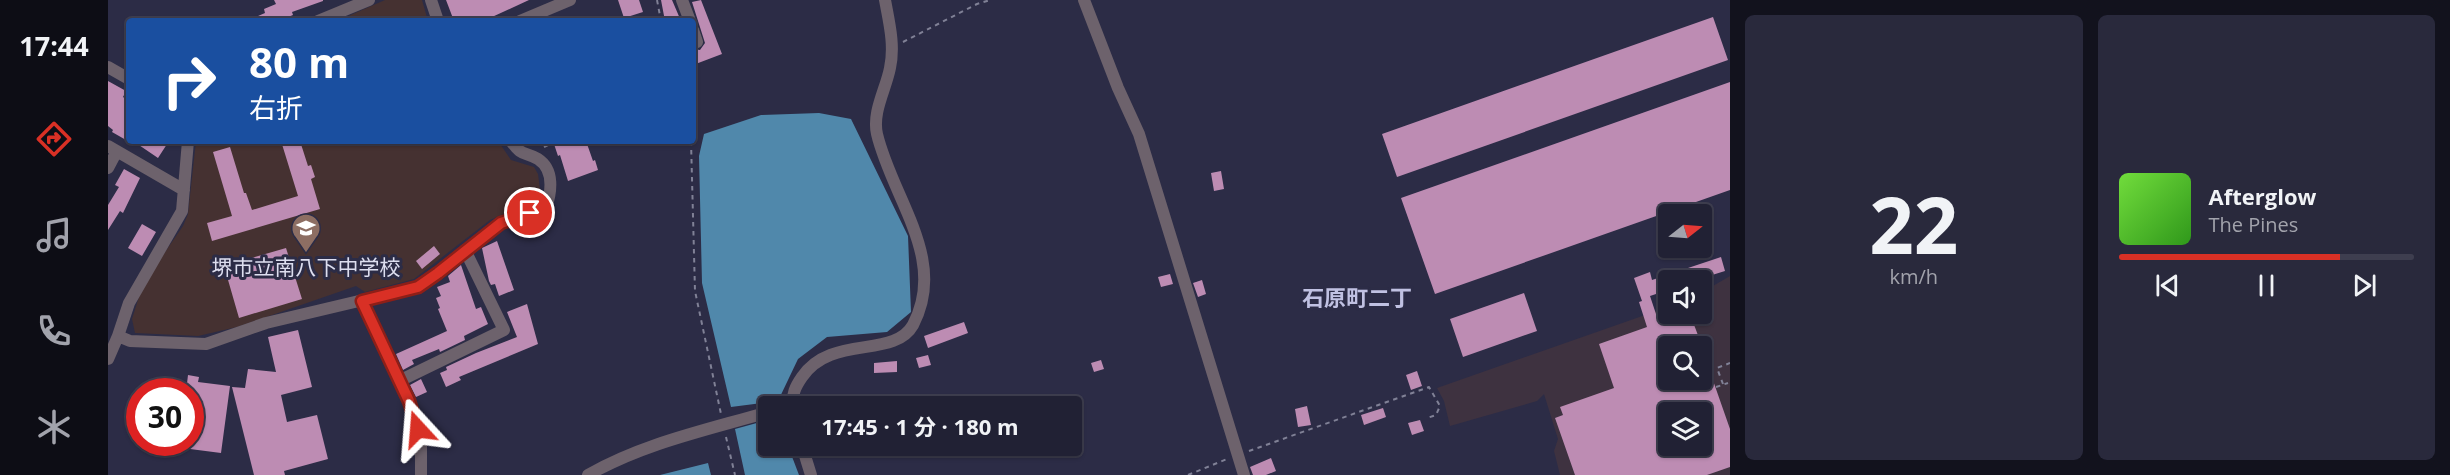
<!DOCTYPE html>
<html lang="ja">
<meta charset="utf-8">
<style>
body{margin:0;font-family:"Open Sans","Noto Sans JP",sans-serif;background:#29293c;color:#f1f3f6;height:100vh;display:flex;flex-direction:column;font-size:22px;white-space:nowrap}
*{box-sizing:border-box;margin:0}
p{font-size:20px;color:#a2a3ac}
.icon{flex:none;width:33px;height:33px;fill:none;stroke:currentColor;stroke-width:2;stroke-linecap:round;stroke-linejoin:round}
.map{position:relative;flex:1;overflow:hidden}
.side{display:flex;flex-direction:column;gap:15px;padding:15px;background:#12121d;width:720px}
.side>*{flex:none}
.hud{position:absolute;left:18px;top:18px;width:570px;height:126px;border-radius:6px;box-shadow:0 2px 4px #0004,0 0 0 2px #3e3e4f;background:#1a4fa0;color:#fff;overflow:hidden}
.needle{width:39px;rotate:73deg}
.fabs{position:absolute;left:1550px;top:204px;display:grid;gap:12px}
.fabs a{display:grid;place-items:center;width:54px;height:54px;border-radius:6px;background:#212134;box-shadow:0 2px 4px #0004,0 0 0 2px #3e3e4f;font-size:30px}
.speed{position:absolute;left:18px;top:378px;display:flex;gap:12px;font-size:30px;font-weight:700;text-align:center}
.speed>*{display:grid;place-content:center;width:78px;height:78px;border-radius:50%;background:#212134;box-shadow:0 2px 4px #0004,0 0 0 2px #3e3e4f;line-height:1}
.speed .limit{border:9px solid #d22;background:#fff;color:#111}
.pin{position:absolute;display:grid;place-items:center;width:51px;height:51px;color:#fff;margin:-26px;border:3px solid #fff;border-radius:50%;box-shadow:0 2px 6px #0007}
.me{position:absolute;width:66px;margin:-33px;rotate:341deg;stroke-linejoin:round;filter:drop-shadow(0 0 4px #0008)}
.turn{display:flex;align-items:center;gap:21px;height:126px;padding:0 24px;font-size:27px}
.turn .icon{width:78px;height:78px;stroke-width:2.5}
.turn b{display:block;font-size:42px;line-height:51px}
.side .card{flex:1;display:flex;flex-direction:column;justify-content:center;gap:9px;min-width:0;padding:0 21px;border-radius:9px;background:#29293c}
.side .dial{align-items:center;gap:0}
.dial b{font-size:78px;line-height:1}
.song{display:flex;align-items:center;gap:18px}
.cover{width:72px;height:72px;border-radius:9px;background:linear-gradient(135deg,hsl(100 70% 55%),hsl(110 70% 35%))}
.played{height:6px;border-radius:3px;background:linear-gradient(90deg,#d93025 75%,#3e3e4f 75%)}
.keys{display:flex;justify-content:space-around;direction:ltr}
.side .tiles{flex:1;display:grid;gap:15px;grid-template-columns:repeat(2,1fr)}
.trip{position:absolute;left:650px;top:396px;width:324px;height:60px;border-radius:6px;background:#212134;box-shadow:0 2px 4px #0004,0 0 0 2px #3e3e4f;font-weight:700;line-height:60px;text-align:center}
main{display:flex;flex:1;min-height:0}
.menu{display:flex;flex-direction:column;width:108px;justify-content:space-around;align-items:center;background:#0d0d15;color:#a2a3ac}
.menu .icon{width:42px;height:42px}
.menu .selected{color:#d93025}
.menu b{font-size:27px;color:#f1f3f6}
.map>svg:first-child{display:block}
.commercial{fill:#3e3240;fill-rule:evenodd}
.education{fill:#453131}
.water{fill:#5088ab}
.building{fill:#bd8cb3;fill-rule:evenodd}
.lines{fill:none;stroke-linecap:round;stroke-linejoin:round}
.path{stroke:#808196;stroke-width:2;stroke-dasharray:4.5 4.5;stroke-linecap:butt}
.minor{stroke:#6d626c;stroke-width:12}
.route-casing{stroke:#8d1f18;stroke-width:15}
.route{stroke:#d93025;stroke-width:10}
.labels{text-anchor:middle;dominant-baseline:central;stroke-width:6;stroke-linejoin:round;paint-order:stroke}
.poi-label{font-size:21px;fill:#dddeef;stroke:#2c2c46}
.neighbourhood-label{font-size:22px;font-weight:bold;fill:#c0c1e2;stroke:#2c2c46}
</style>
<main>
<nav class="menu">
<b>17:44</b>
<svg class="icon selected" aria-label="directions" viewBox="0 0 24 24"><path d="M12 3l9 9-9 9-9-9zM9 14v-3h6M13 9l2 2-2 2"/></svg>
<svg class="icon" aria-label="music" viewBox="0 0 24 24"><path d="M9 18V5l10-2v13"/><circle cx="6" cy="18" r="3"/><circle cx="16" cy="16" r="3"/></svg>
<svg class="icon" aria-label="phone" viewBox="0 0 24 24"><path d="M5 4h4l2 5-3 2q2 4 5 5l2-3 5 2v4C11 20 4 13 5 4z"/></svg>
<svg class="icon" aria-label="climate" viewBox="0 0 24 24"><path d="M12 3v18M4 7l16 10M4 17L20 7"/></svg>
</nav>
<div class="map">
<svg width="1622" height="475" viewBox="0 0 1622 475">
<rect width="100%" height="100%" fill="#2c2c46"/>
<!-- commercial -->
<path class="commercial" d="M1622 276V475H1452L1446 451 1450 439 1436 394 1429 401 1342 426 1336 401 1329 388 1560 307V314H1593V293ZM1560 346H1593V380H1560ZM1560 412H1593V446H1560Z"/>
<!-- education -->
<path class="education" d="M277 0H314L320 21H229Z
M88 141H390L403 160 426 167 430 174 432 189 427 203 409 208 382 220 306 279 257 292 248 286 129 327 90 336 27 333 24 319 35 284 75 226 80 214Z"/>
<!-- water -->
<path class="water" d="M711 113 743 119 800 236 803 312 779 332 719 337 690 359 670 401 623 407 594 283 591 156 596 134 653 115Z
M660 420V446H680L691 475H637L627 429Z
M600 463 603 475H552Z"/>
<!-- building -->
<path class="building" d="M166 0H215V1L184 12 185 15 170 21H138L157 13 156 9 168 4Z
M338 0H421L384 17 386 21H346Z
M510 0H531L535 12 516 18Z
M553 0H564L573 21H557Z
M593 0 614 54 585 65V49L592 50 597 43 584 2Z
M1605 17 1620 60 1289 177 1274 134Z
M0 81 18 91 15 97 21 101V134L18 140 4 132 5 130 0 126Z
M1622 82V190L1327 294 1293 198Z
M25 141H61L50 158Z
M173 141H192L200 166 203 165 207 177 203 179 212 209 104 241 99 223 124 216 105 152 122 147 136 193H138L144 210 190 196Z
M445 141H478L485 161 487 160 490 170 460 181 452 155 450 156Z
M16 169 32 178 15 213 12 211 0 230V205L11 187 7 185Z
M1113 171 1116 189 1106 191 1103 173Z
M34 224 48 232 34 256 20 248Z
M389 241 406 290 391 296 387 284 383 285 381 281 374 248Z
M326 246 332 254 314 269 308 261Z
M178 248 194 299 131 318 116 266Z
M1613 257 1617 271 1588 280H1560V290L1542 296 1551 323 1582 314 1594 346H1560V380H1593L1594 349 1622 429V467L1599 475H1467L1447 418 1455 415 1452 407 1506 388 1491 344 1539 327 1531 302 1534 301 1526 278 1542 272 1544 280ZM1560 412H1593V446H1560Z
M353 265 368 309 373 307 380 324 356 336 357 340 332 352 331 349 304 360 306 364 295 370 288 354 339 331 330 309 332 308 328 298 333 296 329 287 342 282 340 276Z
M1062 274 1065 284 1053 287 1050 277Z
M1094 280 1098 294 1090 297 1085 283Z
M1416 293 1429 331 1355 357 1342 319Z
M419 304 430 344 351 377 353 380 338 387 332 373 339 370 338 367 368 353 409 337 399 312Z
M856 322 860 333 820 348 816 336Z
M190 330 204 387 173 395 179 422 209 415 220 459 176 471 177 475H146L124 387 137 388 140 369 168 372 160 337Z
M820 355 823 365 811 368 808 358Z
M993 360 996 369 986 372 983 363Z
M789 361V372L766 373V363Z
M1309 371 1314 386 1303 390 1298 375Z
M80 375 91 377 90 382 122 386 113 453 82 449V392H78Z
M313 379 319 392 308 397 302 385Z
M1199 406 1203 425 1190 427 1187 409Z
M1275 408 1278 417 1256 425 1253 415Z
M1312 420 1316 431 1304 435 1300 423Z
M1163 458 1168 471 1158 475H1145L1142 467Z"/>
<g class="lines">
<!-- path -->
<path class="path" d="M549 0 553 21
M795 42 869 4 882 0
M583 141 587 291 613 414
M436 147 448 141
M1615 384 1609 368 1622 363
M1608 387 1620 383
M618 437 627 475
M1141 451 1321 387 1332 406 1328 415 1319 418
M1080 475 1119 459"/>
<!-- minor -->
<path class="minor" d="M323 0 330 21
M574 0 582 21
M976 0 1010 88 1031 134 1136 475
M210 21 261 0
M412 21 462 0
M585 30 589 42
M0 67 21 79
M80 141 74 211 21 303 10 336 22 341 98 344 158 323 310 287 330 273 393 223 438 208C443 193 447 170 430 159 416 151 414 157 403 141
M0 146 76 190
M0 168 9 151
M254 301 308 416 313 442V475
M0 359 10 336
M291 381 396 330 357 250
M685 406C684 394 687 387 694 377 723 334 786 359 805 325 840 259 784 198 769 134 764 112 778 89 782 68 787 45 781 22 777 0
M694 446 703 475
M480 475C536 443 599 430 660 412"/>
</g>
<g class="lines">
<!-- route casing -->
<g class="route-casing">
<path id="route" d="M310 429 301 401 254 301 310 287 330 273 393 223 422 213"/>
</g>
<!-- route -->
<use href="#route" class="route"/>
</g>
<!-- icons -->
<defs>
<g id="school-pin" transform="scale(1.5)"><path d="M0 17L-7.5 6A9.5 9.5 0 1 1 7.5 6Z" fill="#8d6e63" stroke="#2c2c46"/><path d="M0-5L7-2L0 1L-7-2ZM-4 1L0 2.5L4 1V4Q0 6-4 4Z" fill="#fff"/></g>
</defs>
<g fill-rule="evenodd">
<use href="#school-pin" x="198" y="228"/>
</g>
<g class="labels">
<!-- poi labels -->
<g class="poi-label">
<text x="198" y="267">堺市立南八下中学校</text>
</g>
<!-- neighbourhood labels -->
<g class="neighbourhood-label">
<text x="1249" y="297">石原町二丁</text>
</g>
</g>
</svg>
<div class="fabs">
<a><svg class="needle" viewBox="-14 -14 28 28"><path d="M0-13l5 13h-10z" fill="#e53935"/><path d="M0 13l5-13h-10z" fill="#a2a3ac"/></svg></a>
<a><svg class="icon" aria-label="sound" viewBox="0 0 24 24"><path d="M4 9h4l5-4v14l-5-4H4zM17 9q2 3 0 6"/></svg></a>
<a><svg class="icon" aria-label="search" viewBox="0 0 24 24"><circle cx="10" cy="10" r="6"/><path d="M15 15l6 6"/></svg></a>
<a><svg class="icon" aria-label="layers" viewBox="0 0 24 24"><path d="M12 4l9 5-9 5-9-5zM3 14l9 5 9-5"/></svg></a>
</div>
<div class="speed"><div class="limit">30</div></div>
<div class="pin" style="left:422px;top:213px;background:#d93025"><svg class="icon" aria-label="arrive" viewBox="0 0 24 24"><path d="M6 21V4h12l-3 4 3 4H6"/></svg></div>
<svg class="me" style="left:310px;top:429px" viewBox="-20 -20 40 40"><path d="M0-17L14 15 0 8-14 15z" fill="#d93025" stroke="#fff" stroke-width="4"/></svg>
<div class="trip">17:45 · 1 分 · 180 m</div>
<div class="hud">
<div class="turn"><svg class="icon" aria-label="right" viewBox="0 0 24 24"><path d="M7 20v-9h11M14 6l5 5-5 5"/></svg><div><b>80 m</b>右折</div></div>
</div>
</div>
<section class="side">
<div class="tiles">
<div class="card dial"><b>22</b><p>km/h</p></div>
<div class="card">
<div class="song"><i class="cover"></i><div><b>Afterglow</b><p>The Pines</p></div></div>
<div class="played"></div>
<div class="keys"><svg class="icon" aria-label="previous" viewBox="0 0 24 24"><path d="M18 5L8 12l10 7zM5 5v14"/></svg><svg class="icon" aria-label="pause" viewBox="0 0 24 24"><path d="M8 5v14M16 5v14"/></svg><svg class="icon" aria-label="next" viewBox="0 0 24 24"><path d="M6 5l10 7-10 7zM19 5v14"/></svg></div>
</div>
</div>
</section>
</main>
